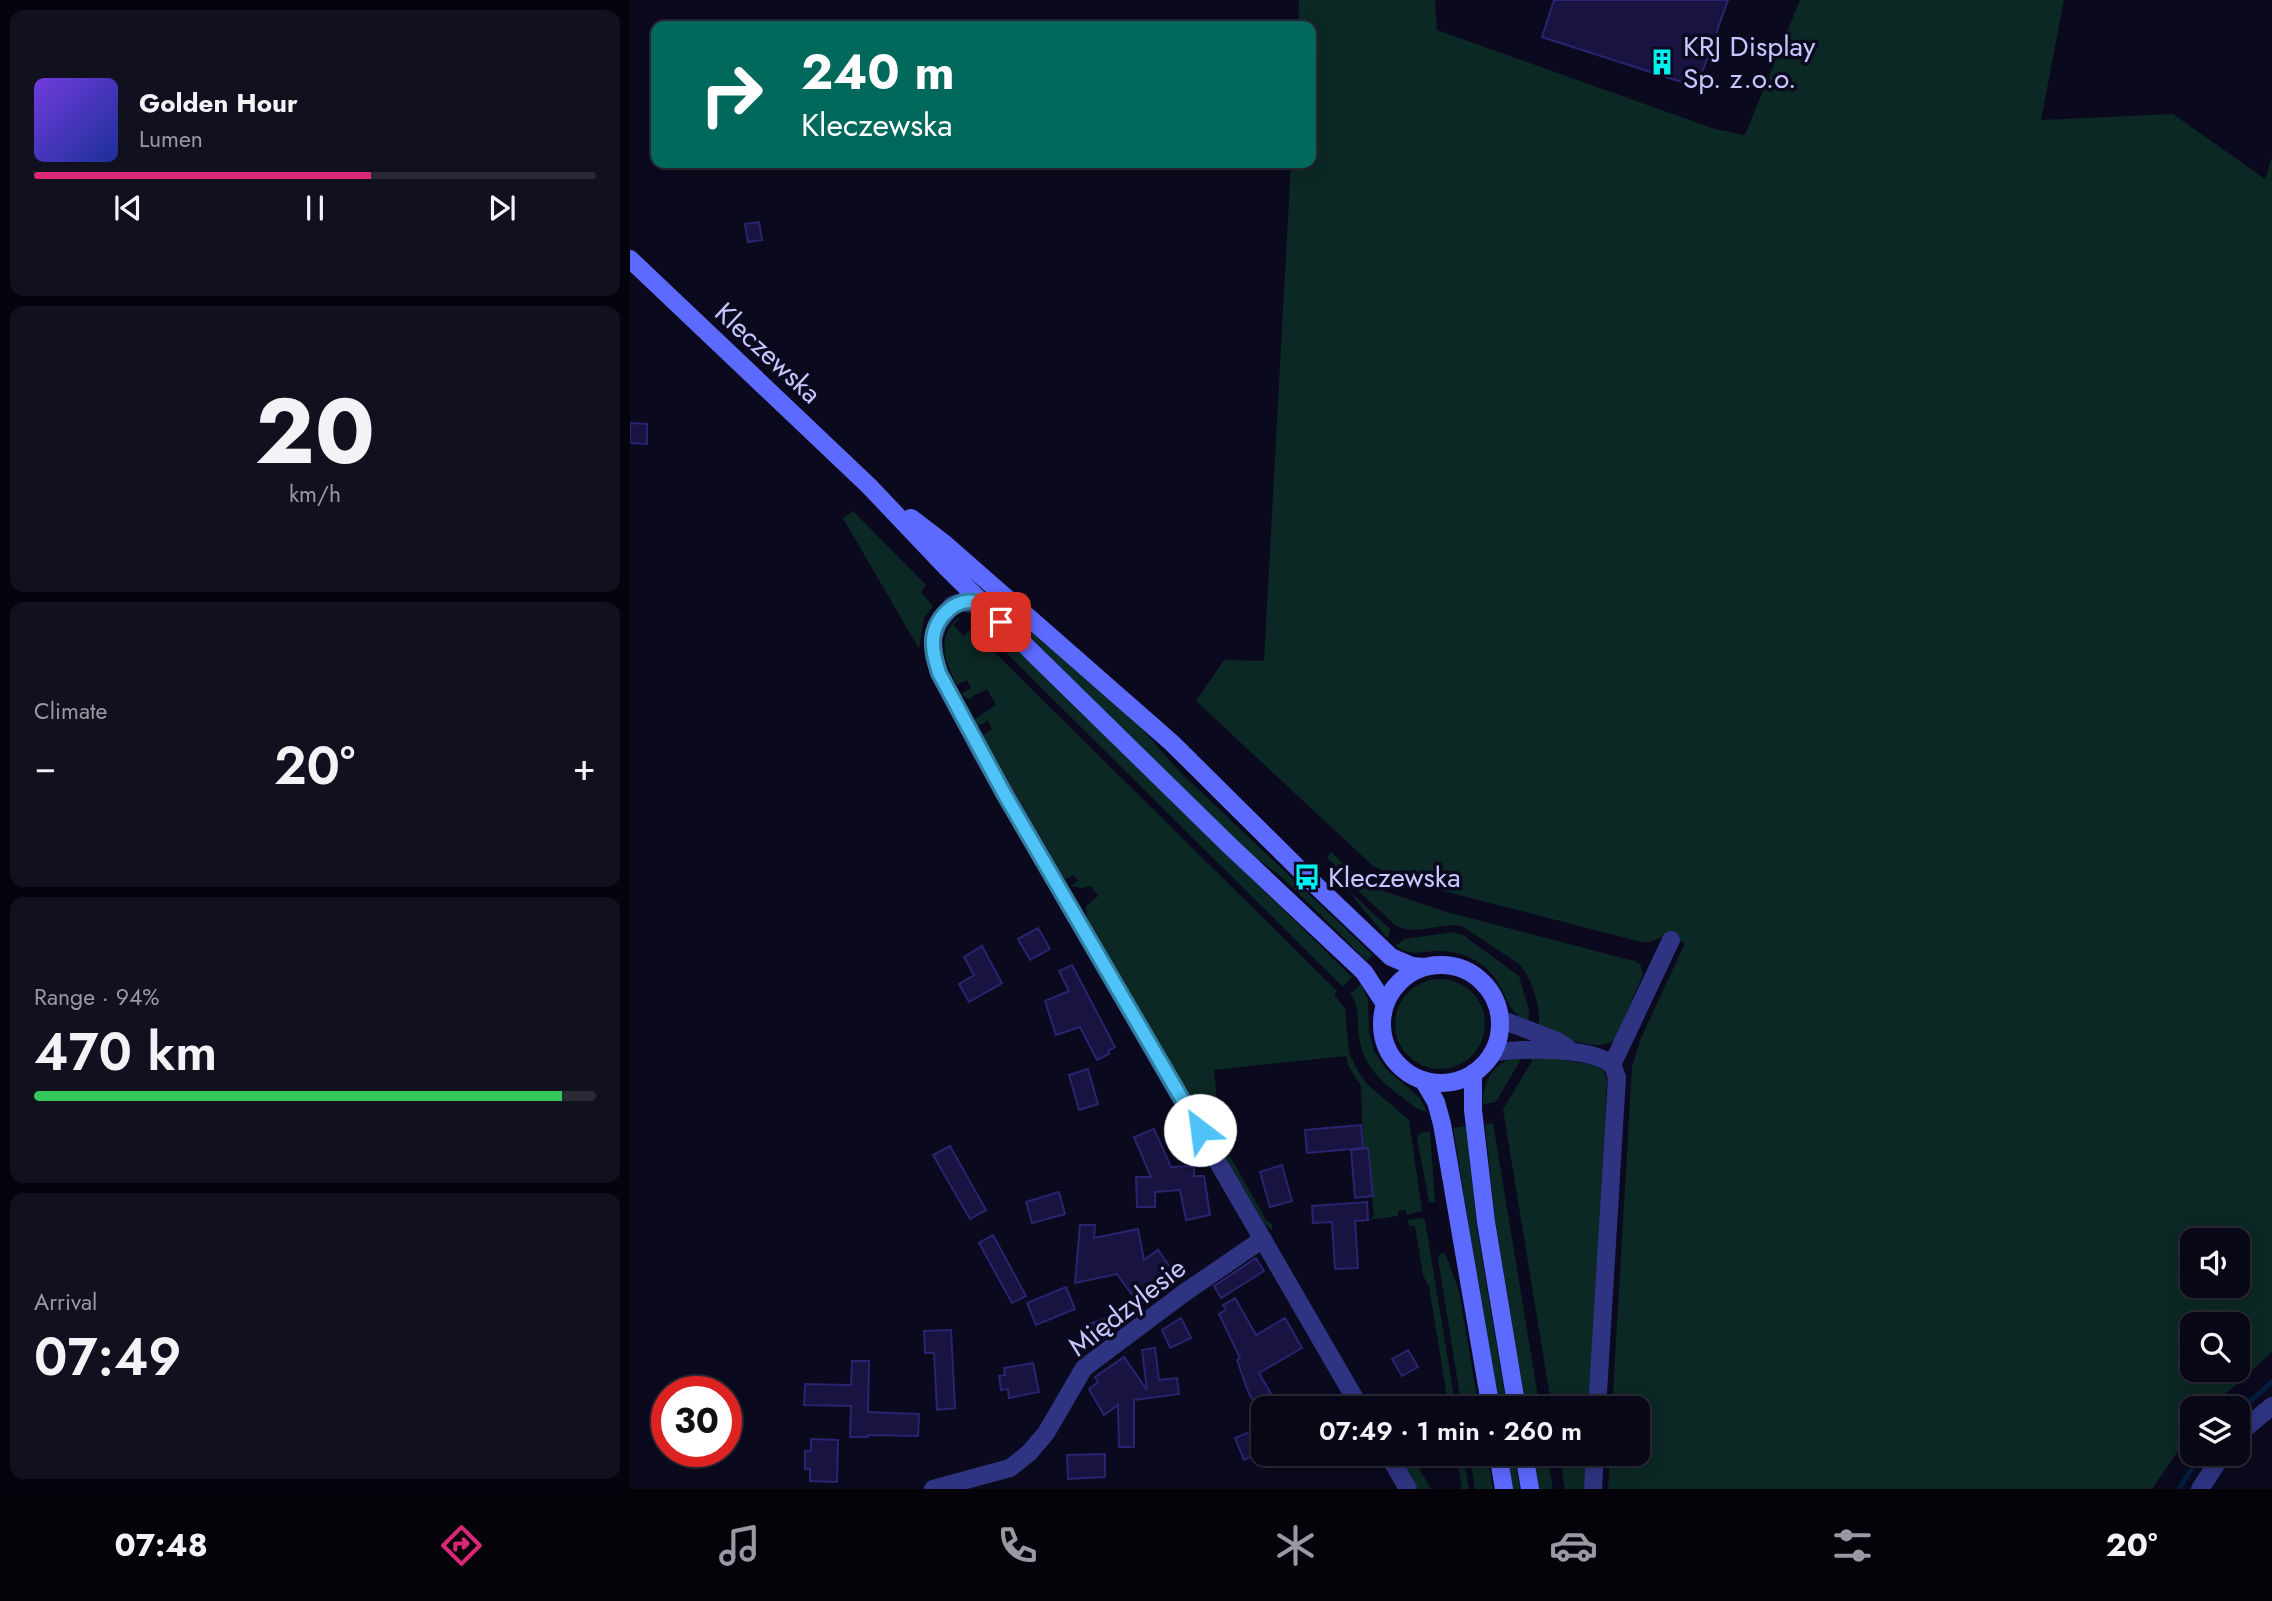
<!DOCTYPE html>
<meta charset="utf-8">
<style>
body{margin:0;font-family:Jost,sans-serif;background:#11101f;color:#f1f3f6;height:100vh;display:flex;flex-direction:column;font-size:26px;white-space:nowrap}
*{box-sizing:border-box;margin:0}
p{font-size:23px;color:#9899a1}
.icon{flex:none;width:38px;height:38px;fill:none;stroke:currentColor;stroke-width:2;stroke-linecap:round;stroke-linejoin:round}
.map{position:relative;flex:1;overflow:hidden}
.side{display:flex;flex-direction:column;gap:10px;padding:10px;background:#04040c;width:630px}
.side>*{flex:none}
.guide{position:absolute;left:21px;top:21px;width:665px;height:147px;border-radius:14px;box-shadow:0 4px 18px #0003,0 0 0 2px #292835;background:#00695c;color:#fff;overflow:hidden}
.fabs{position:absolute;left:1550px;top:1228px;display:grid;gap:14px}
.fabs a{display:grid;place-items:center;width:70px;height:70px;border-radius:14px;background:#080716;box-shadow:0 4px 18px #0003,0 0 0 2px #292835;font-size:35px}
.speed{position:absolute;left:21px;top:1376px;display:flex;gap:14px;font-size:35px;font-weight:700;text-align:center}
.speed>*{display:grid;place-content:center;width:91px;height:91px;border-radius:50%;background:#080716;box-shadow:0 4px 18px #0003,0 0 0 2px #292835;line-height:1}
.speed .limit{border:10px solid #d22;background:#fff;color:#111}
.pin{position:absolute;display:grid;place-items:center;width:60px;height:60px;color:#fff;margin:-30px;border-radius:14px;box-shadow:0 4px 10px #0006}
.me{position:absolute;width:77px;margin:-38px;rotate:330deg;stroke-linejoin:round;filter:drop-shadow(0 0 5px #0008)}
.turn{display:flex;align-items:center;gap:24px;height:147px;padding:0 35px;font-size:32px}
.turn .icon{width:91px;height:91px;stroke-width:2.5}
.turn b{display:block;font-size:49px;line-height:60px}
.big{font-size:52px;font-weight:600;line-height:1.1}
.side .card{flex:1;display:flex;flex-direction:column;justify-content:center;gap:10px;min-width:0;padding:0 24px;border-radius:14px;background:#11101f}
.side .dial{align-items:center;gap:0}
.dial b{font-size:91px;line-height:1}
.song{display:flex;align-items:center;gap:21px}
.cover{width:84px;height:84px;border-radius:10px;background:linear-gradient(135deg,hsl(260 70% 55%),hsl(230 70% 35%))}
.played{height:7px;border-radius:4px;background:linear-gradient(90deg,#db2777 60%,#292835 60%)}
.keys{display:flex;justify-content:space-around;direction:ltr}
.heat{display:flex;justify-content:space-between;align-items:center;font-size:38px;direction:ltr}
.charge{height:10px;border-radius:5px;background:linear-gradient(90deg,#34c759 94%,#292835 0)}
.trip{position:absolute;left:621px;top:1396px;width:399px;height:70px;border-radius:14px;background:#080716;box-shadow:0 4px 18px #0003,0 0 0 2px #292835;font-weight:600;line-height:70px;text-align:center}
.menu{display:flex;height:112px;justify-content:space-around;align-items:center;background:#030309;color:#9899a1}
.menu .icon{width:49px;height:49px}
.menu .on{color:#db2777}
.menu b{font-size:32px;color:#f1f3f6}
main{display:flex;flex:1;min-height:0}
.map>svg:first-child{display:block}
.green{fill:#0c2824;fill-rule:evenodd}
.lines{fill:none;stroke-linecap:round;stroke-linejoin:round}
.stream{stroke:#031e3d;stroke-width:5}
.building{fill:#181341;stroke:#2a236f;stroke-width:2}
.street{stroke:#2f3482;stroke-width:18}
.secondary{stroke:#5d6aff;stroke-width:18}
.route-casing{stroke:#337fa1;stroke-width:18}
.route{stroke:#4fc3f7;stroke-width:12}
.labels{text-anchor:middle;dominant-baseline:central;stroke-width:7;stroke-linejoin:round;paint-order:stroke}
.poi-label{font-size:28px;fill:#c7c6ff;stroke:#0b091e;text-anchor:start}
.street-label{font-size:28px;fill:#c7c6ff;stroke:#0b091e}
</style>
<main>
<section class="side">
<div class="card">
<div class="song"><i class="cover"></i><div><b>Golden Hour</b><p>Lumen</p></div></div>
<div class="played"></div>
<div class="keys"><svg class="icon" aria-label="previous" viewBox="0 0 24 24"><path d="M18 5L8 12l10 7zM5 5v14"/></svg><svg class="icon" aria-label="pause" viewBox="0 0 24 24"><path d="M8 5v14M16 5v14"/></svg><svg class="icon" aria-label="next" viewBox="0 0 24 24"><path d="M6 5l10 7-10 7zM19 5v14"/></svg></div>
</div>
<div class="card dial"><b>20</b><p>km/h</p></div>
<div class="card"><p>Climate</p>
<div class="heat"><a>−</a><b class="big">20°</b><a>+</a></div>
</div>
<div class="card"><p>Range · 94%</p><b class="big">470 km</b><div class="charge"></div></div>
<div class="card"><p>Arrival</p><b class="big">07:49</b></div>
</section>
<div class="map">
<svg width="1642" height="1489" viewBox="0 0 1642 1489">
<rect width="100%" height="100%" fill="#0b091e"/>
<!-- green -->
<path class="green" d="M669 0H805L807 30 1085 129 1115 135 1170 0H1434L1411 120 1543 114 1635 179 1642 157V1352L1579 1409H1563V1429L1522 1489H978L980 1454H1008V1409H982L1002 1067 1011 1038 1055 943 1034 936 1020 942H1011L775 881 743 866 566 701 594 660 634 661 661 163H681V26H668ZM1563 1241H1608V1286H1563ZM1563 1325H1608V1370H1563Z
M223 511 296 585 291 592 303 606 294 618 289 649 213 518Z
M309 548 345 583 498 713 549 771 743 955 737 961 653 878 613 848Z
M338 615 361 623 722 977 713 987Z
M329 617 330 618 323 625 334 636 341 629 707 991 704 995 715 1008 719 1053 729 1073 737 1084 779 1120 792 1211 777 1215 776 1210 768 1211V1216L738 1220 744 1216 738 1148H733L731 1086 718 1065 716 1056 584 1070 591 1140 636 1220 642 1224V1230L635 1225 457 918 456 906 468 896 461 886 452 888 440 886 448 881 444 875 435 879 351 736 362 729 358 721 346 727 344 721 346 718 366 705 357 689 338 699 331 694 341 688 337 680 327 685C315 662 305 637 329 617Z
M701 852 722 872 756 892 817 912 1004 961 1010 964 1013 974 986 1038C972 1056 927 1034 908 1028 912 1009 902 978 889 964L832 926C810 922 785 937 765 925L702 866 704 864 697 858Z
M716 888 760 929 758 939Z
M824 932 833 935 889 976 899 1010 898 1024C892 1019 886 1015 882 1009 871 990 867 973 846 961 835 954 822 951 809 951 793 951 780 957 766 946L774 939Z
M765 1024a45 45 0 1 1 90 0a45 45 0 1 1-90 0Z
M731 984 738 999 739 1032 744 1051 755 1068 790 1098 797 1112C788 1110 781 1104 773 1098 751 1082 733 1065 729 1037 726 1021 731 1008 720 994Z
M902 1055 965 1065 973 1070 977 1080 960 1409H922L873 1109 902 1061Z
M883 1057 891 1059 866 1102 853 1104C853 1081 862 1066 883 1057Z
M863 1123 910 1409H896L865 1220 855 1124Z
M836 1126 847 1228 877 1409H869L823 1128Z
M800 1131 805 1202H799L787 1138 790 1133Z
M792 1218 795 1220 826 1409H819L799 1287 793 1275 785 1226H779L778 1220Z
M815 1253 829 1291 849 1409H832L808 1258 810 1254Z
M768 1454H781L801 1489H788Z
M826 1454H833L839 1489H832Z
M839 1454H857L863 1489H845Z
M877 1454H884L890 1489H882Z
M903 1454H917L923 1489H909Z
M929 1454H957L955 1489H935Z"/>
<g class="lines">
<!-- stream -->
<path class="stream" d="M1608 1412 1642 1382
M1549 1489 1571 1454"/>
</g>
<!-- building -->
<path class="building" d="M924 0H1098L1067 87 912 37Z
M129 222 132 240 118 242 115 224Z
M0 423 17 424V444L0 443Z
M408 928 420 949 400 960 388 939Z
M352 946 372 983 339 1002 329 984 344 975 334 957Z
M442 965 485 1047 478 1051 479 1054 467 1060 450 1027 426 1035 415 1001 439 991 429 971Z
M458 1069 468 1104 449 1110 439 1075Z
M731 1125 733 1148 677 1153 675 1130Z
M524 1129 541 1167 564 1166V1176H574L580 1215 556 1220 550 1190 525 1192V1207H507L506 1177H521L504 1137Z
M320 1146 356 1210 340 1219 303 1155Z
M738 1148 743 1196 725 1198 721 1150Z
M652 1165 662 1201 640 1207 630 1172Z
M429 1192 435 1214 402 1223 396 1202Z
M737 1202 738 1220 725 1221 728 1268 705 1269 702 1222 683 1223 682 1206Z
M450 1225H465L464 1238 508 1229 514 1260 528 1250 543 1271 505 1299 487 1274 445 1283Z
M363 1235 396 1296 382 1303 349 1243Z
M626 1258 634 1271 591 1298 584 1286Z
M436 1287 445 1309 406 1325 397 1303Z
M605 1298 626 1335 655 1318 672 1348 629 1373 650 1409H629L619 1394 607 1360 610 1358 589 1314 596 1310 593 1305Z
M551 1318 561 1338 540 1348 532 1330Z
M474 1319 480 1335 459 1343 456 1325Z
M321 1330 325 1408 307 1410 304 1353H295L294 1331Z
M525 1348 529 1380 547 1378 549 1394 504 1400V1447H489L488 1405 474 1415 459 1389 468 1382 465 1377 494 1357 517 1390 512 1350Z
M778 1350 788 1367 772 1376 762 1359Z
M222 1361H239L238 1412 289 1414 288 1436 238 1435V1437H220L221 1406 174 1405 175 1384 221 1385Z
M403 1363 409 1392 379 1398 378 1389 371 1390 369 1376 375 1375 374 1368Z
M634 1426V1451L614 1460 605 1438Z
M181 1439 208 1440 207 1482 180 1481V1469H175V1451H181Z
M475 1454V1477L438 1479 437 1455Z"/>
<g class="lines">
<!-- street -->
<path class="street" d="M354 606 331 602 322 605 308 624 303 638 304 656 309 673 352 754 422 876 731 1409
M870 1019 927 1041 938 1048
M862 1053C885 1048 969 1046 983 1067 985 1070 985 1074 987 1077L967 1409
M982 1065 1041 940
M1608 1434 1642 1406
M758 1454 778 1489
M303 1489 380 1468 399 1453 416 1433 454 1368 554 1293 633 1239
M963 1489 965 1454
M1570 1489 1593 1454"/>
<!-- secondary -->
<path class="secondary" d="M0 259 239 486 315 566 404 654 599 845 734 972 755 1004
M281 518 315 544 542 743 677 877 761 957 782 966 794 967
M752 1024a59 59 0 1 1 118 0a59 59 0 1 1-118 0Z
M843 1073V1110L856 1222 887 1409
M793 1080 806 1102 812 1124 861 1409
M868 1454 874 1489
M894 1454 900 1489"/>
</g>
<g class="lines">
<!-- route casing -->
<g class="route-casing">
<path id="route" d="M371 622C366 617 361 609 355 606 331 591 304 616 303 640 302 652 306 662 309 673L375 795 570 1130"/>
</g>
<!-- route -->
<use href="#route" class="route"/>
</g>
<!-- icons -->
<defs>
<g id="building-bare" transform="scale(2.1)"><path d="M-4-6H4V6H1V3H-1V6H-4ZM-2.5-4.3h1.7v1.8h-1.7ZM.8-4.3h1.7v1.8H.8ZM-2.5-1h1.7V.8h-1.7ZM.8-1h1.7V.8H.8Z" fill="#00f1f0" stroke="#0b091e" stroke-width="2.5" paint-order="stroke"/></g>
<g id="bus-bare" transform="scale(2.1)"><path d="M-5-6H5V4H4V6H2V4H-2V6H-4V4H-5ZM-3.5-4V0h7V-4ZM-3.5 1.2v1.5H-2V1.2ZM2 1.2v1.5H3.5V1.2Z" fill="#00f1f0" stroke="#0b091e" stroke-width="2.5" paint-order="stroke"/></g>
</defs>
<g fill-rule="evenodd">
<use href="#building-bare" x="1032" y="62"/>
<use href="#bus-bare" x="677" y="877"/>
</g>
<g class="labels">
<!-- poi labels -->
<g class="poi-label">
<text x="1053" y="46">KRJ Display<tspan x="1053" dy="32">Sp. z.o.o.</tspan></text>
<text x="698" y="877">Kleczewska</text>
</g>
<!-- street labels -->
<g class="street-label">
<text transform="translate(138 353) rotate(43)">Kleczewska</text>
<text transform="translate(497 1307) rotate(-38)">Międzylesie</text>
</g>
</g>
</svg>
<div class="fabs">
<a><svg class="icon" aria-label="sound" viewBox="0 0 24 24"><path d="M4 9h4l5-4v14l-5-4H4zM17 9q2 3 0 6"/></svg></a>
<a><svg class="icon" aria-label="search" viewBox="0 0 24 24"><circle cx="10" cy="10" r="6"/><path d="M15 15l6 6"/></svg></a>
<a><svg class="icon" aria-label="layers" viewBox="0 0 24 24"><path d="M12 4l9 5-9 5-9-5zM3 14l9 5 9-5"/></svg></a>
</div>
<div class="speed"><div class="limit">30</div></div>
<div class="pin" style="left:371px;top:622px;background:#d93025"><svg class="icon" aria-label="arrive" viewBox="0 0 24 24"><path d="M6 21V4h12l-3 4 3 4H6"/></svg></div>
<svg class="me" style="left:570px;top:1130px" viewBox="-20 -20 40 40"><circle r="19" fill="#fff"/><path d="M0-13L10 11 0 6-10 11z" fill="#4fc3f7"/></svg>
<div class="trip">07:49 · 1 min · 260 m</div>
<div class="guide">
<div class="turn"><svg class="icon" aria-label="right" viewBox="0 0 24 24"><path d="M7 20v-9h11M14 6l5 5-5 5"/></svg><div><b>240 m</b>Kleczewska</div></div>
</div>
</div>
</main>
<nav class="menu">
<b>07:48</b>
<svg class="icon on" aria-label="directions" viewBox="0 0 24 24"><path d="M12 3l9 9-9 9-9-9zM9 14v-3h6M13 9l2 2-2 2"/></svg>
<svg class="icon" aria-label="music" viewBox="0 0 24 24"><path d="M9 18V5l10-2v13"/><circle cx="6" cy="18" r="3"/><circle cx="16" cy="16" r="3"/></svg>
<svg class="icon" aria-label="phone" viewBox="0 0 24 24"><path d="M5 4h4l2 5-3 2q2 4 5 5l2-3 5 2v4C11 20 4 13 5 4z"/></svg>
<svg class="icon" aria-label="climate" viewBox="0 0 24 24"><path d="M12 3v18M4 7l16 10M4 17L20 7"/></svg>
<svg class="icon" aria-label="car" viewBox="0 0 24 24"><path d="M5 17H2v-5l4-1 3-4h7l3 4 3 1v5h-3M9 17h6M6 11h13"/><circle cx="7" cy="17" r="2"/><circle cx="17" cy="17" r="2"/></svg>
<svg class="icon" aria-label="filters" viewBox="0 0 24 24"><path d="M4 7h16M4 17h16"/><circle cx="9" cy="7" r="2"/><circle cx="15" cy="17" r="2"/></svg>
<b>20°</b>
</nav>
